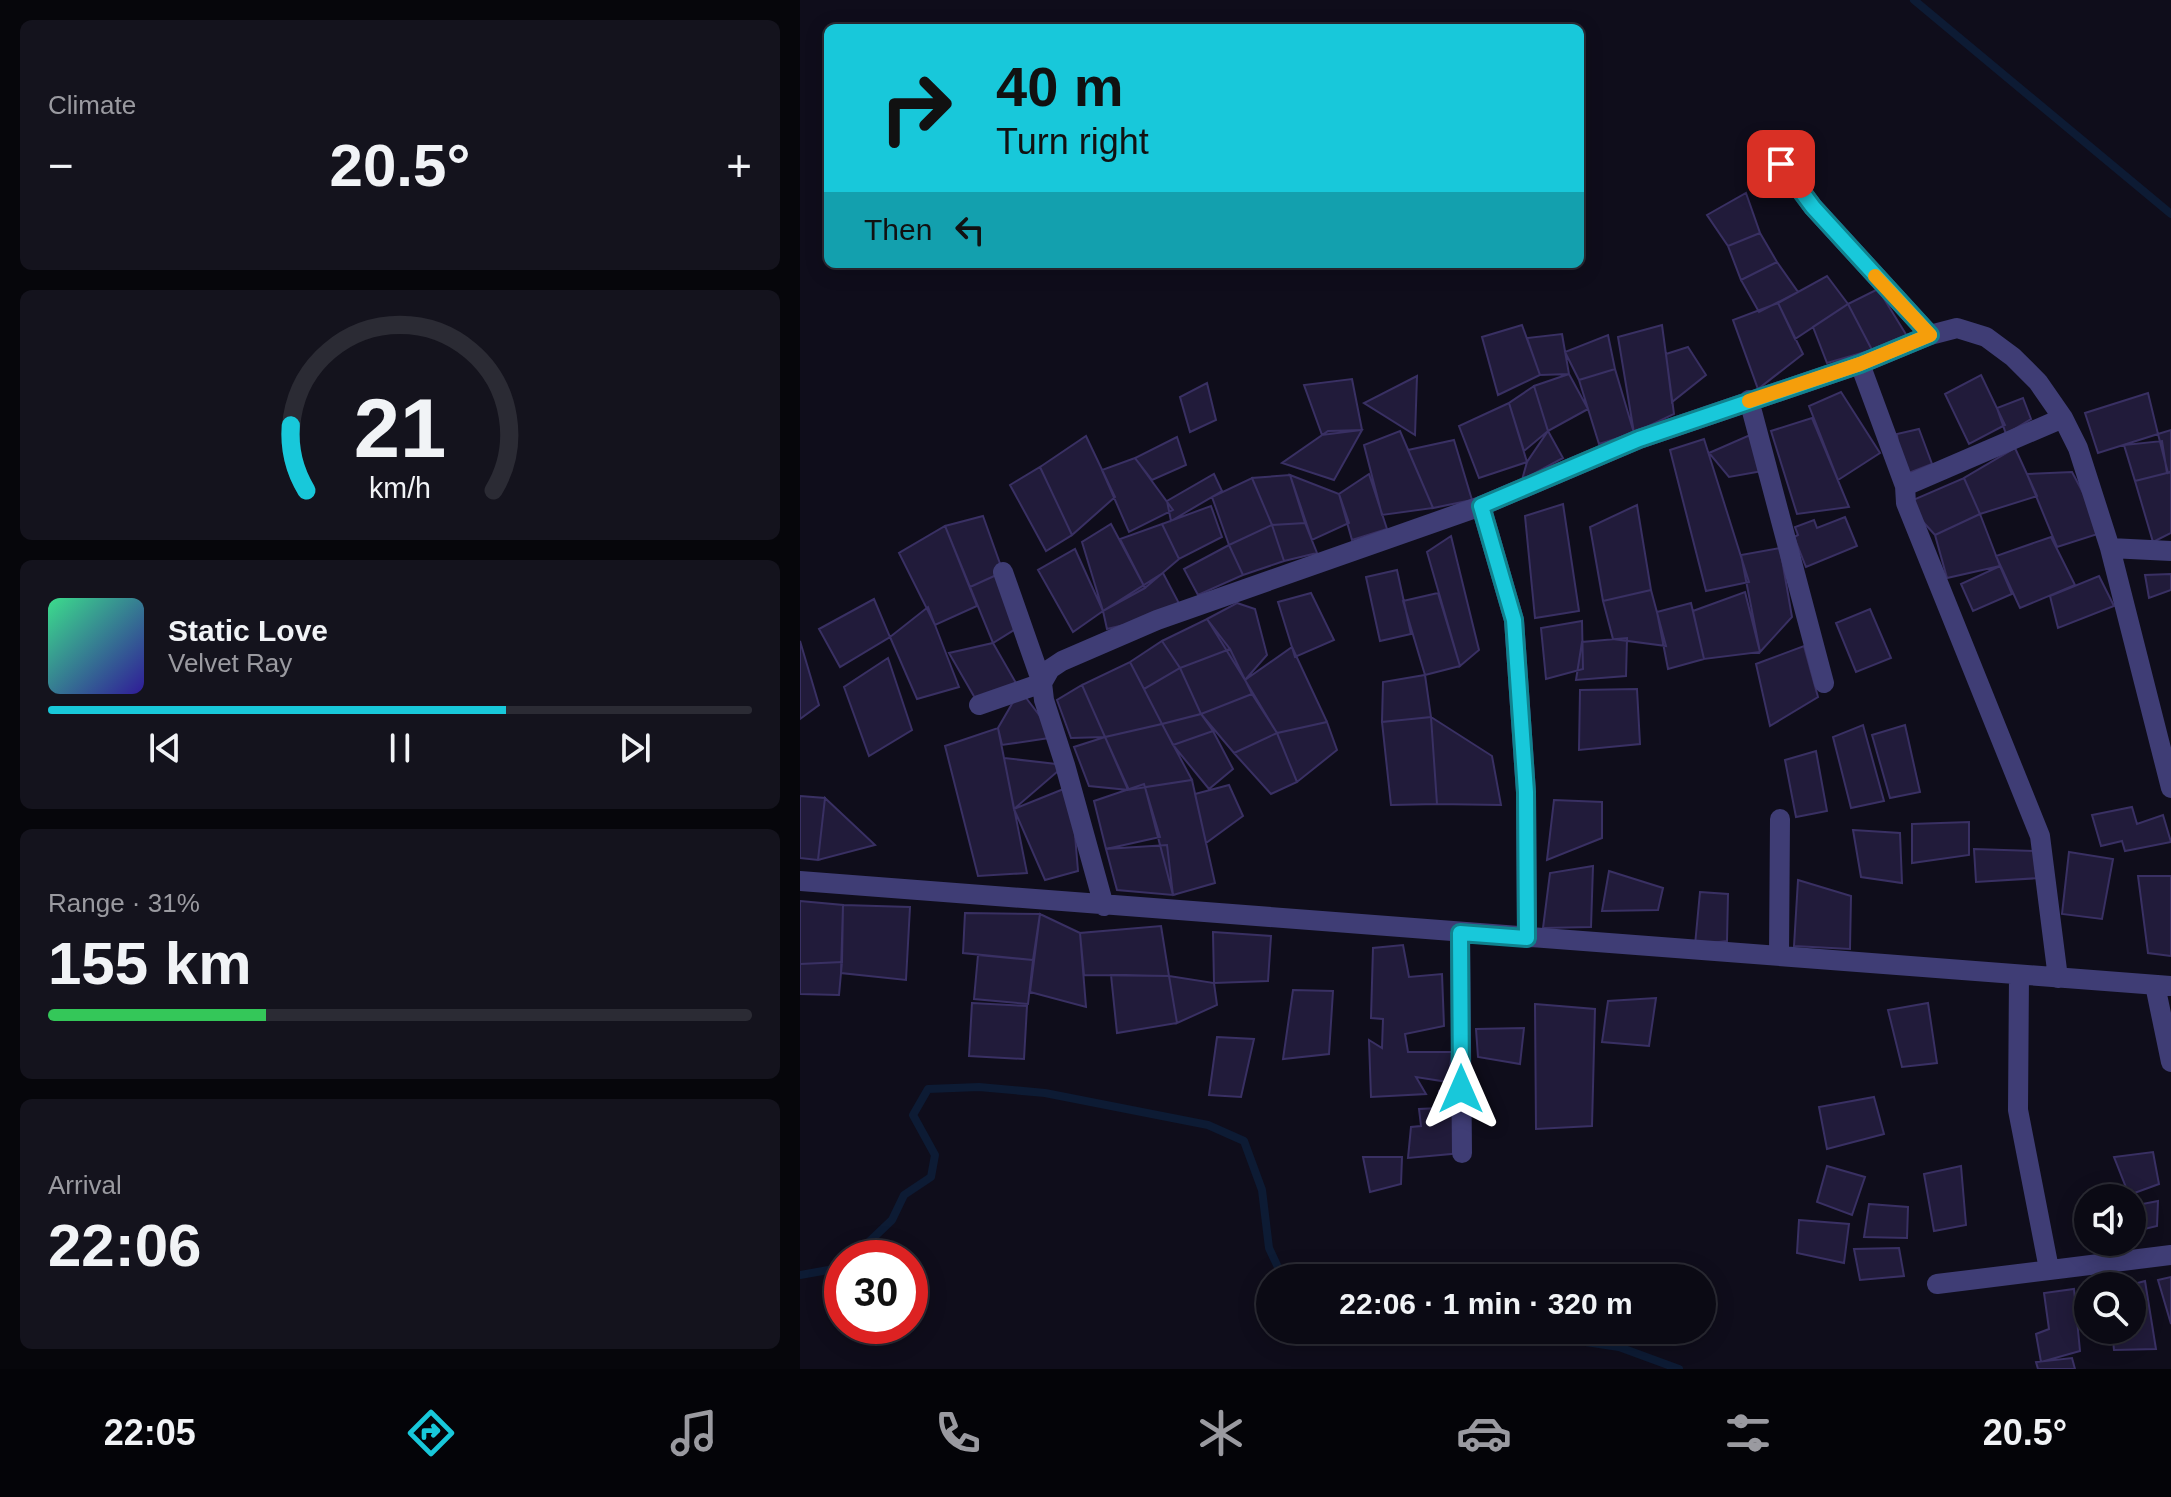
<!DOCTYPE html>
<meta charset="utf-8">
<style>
body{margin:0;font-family:Arial,sans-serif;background:#14131d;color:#f1f3f6;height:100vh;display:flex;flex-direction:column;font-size:30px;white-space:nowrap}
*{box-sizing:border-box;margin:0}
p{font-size:26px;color:#9a9aa0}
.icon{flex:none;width:44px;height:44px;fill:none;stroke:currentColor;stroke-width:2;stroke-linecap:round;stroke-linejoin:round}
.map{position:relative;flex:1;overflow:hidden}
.details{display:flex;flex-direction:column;gap:20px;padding:20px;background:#06060b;width:800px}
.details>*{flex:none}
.banner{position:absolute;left:24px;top:24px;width:760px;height:244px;border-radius:12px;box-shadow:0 4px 20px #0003,0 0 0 2px #2b2b34;background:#18c8da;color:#111;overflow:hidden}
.controls{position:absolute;left:1274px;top:1184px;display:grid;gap:16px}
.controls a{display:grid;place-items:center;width:72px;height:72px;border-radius:50%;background:#0b0a14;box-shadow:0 4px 20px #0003,0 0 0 2px #2b2b34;font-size:40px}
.speed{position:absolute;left:24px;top:1240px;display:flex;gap:16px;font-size:40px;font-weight:700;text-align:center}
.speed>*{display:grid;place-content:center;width:104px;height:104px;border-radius:50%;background:#0b0a14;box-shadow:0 4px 20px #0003,0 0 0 2px #2b2b34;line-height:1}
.speed .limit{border:12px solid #d22;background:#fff;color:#111}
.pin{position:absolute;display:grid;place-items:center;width:68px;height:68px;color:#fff;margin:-34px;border-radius:16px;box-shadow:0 4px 12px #0006}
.me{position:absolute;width:88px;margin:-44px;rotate:0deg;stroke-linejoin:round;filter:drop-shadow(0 0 6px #0008)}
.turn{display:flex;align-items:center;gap:28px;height:168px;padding:0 40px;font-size:36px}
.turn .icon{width:104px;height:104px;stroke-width:2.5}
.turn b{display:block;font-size:56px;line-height:68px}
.then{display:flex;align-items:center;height:76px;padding:0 40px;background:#0003;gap:16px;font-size:30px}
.big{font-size:60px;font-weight:800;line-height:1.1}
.details .widget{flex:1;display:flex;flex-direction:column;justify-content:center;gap:12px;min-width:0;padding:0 28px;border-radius:12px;background:#14131d}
.details .dial{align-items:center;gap:0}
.dial svg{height:208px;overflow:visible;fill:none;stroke:#2b2b34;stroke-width:7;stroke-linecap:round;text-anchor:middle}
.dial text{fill:#f1f3f6;stroke:none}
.song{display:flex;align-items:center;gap:24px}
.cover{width:96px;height:96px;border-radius:12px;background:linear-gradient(135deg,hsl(150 70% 55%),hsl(250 70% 35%))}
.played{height:8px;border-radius:4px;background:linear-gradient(90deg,#18c8da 65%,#2b2b34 65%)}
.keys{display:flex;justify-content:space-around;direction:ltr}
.heat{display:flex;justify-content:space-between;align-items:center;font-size:44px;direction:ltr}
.charge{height:12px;border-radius:6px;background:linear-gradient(90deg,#34c759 31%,#2b2b34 0)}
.trip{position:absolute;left:456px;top:1264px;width:460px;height:80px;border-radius:40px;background:#0b0a14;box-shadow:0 4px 20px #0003,0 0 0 2px #2b2b34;font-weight:800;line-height:80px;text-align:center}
.menu{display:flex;height:128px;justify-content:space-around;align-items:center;background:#040408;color:#9a9aa0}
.menu .icon{width:56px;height:56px}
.menu .on{color:#18c8da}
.menu b{font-size:36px;color:#f1f3f6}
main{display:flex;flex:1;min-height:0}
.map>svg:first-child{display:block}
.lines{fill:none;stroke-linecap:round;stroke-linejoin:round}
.stream{stroke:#0d1b34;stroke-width:8}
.building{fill:#211b3a;stroke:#393063;stroke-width:2}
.minor{stroke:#3f3d75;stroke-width:20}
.route-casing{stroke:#10828e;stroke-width:20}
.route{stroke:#18c8da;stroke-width:14}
.slow{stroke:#f59e0b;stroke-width:14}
</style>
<main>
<section class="details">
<div class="widget"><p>Climate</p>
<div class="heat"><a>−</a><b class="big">20.5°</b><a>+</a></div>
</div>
<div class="widget dial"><svg viewBox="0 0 100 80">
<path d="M14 69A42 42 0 1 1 86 69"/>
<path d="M14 69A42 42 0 0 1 8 44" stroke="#18c8da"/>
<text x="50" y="56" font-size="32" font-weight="700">21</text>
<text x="50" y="72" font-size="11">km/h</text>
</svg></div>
<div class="widget">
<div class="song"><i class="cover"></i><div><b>Static Love</b><p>Velvet Ray</p></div></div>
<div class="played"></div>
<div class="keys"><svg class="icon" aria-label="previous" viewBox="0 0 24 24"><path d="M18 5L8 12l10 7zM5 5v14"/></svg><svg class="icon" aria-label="pause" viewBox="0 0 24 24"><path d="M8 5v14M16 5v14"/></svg><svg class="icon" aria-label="next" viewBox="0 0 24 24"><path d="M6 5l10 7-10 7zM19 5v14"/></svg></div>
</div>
<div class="widget"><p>Range · 31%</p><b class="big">155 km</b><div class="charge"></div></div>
<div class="widget"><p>Arrival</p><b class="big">22:06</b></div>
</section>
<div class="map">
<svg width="1371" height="1369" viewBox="0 0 1371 1369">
<rect width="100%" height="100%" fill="#0f0d1b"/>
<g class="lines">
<!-- stream -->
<path class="stream" d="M1114 0 1371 214
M52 1258 92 1220 104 1195 131 1177 135 1155 113 1115 128 1089 179 1087 245 1093 408 1125 444 1141 462 1190 469 1248 483 1278
M0 1275 34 1269 42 1264
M706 1330 819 1347 879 1369"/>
</g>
<!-- building -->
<path class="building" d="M946 193 960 233 928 246 907 215Z
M960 233 977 262 941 280 928 246Z
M977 262 998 292 959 312 941 280Z
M1027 276 1048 304 995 339 978 303Z
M1078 289 1107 336 1072 350 1048 304Z
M978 303 1003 354 958 389 933 320Z
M1048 304 1072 350 1027 363 1013 327Z
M722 325 740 375 698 395 682 337Z
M862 325 874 414 834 433 818 337Z
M762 334 769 374 740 375 727 338Z
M808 335 815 369 779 380 765 352Z
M888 347 906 375 872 402 866 354Z
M815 369 834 433 799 444 779 380Z
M769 374 788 409 748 431 734 386Z
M1181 375 1205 425 1169 444 1145 394Z
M617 376 615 435 564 403Z
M552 379 562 430 522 435 504 385Z
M407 383 416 420 390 432 380 397Z
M734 386 748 431 724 451 709 403Z
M1041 392 1080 453 1038 480 1009 406Z
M1348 393 1358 434 1298 453 1285 413Z
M1223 398 1231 419 1206 434 1197 408Z
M709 403 727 462 679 478 659 426Z
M1012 418 1049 507 997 514 971 431Z
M1119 429 1132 464 1101 476 1097 434Z
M562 430 534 480 482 463 528 431Z
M1371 430V471L1368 473 1358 434Z
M600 431 633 508 582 515 564 445Z
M748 431 763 458 722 480 727 462Z
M950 435 968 470 929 477 909 453Z
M286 436 315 497 272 535 240 467Z
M377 437 386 465 352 480 335 458Z
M904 439 949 582 906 591 870 450Z
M654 440 672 500 633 508 608 450Z
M1362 441 1367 473 1335 481 1324 445Z
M1215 448 1237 496 1180 514 1164 478Z
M335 458 373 510 329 532 302 470Z
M240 467 272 535 246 551 210 485Z
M1272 472 1304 532 1257 547 1227 474Z
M1371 472V533L1353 542 1335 481Z
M414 474 422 491 371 521 367 501Z
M569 474 587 529 552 540 539 494Z
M490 475 505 523 472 525 452 478Z
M490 475 539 494 549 523 512 540Z
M452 478 472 525 429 545 412 497Z
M1164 478 1180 514 1135 535 1106 503Z
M763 504 779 611 735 618 725 516Z
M837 505 851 590 803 601 790 527Z
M411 506 422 537 379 559 362 524Z
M1180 514 1200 566 1147 578 1135 535Z
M183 516 203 572 170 587 145 526Z
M1045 517 1057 546 1006 567 994 537 998 535 995 527 1014 520 1017 528Z
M505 523 517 553 484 561 472 525Z
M311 524 345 588 303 611 282 542Z
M362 524 379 559 345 588 320 539Z
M472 525 484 561 443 575 429 545Z
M145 526 177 606 135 625 99 553Z
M651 536 679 650 660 666 627 552Z
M1251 537 1275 585 1220 608 1196 556Z
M429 545 443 575 398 595 384 569Z
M980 548 992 617 960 652 941 555Z
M275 549 303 611 273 632 238 570Z
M1200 566 1212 594 1173 611 1161 584Z
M597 570 611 634 580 641 566 577Z
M203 572 222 625 193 643 170 587Z
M363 573 383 611 307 629 303 611Z
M1371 574V590L1349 598 1345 575Z
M1299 576 1314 606 1258 628 1250 596Z
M851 590 866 646 813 639 803 601Z
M945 592 960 652 904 659 893 611Z
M511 593 534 640 495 657 478 602Z
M638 593 660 666 625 675 603 601Z
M74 599 90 637 40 667 19 629Z
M437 603 455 609 467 655 445 680 407 619Z
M891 603 904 659 868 669 857 612Z
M128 607 159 687 117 699 90 637Z
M1070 609 1091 658 1056 672 1036 623Z
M407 619 430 649 380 668 362 641Z
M782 621 783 669 746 679 741 628Z
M827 638 826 676 776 680 782 642Z
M0 641 19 705 0 719Z
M362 641 380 668 344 689 330 662Z
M193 643 220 690 179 705 149 653Z
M1004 646 1018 697 970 726 956 664Z
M492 647 527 722 477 733 445 680Z
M430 649 452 694 401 714 380 668Z
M88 658 112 730 69 756 44 687Z
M330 662 362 724 305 737 282 685Z
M380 668 401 714 362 724 344 689Z
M625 675 631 717 582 722 583 682Z
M282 685 305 737 271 738 257 700Z
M837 689 840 744 779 750 780 690Z
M220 690 256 737 202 745 198 728Z
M452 694 477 733 434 753 401 714Z
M401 714 413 731 373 745 362 724Z
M631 717 637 804 591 805 582 722Z
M631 717 692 756 701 805 637 804Z
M527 722 537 750 497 782 477 733Z
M362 724 392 780 328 790 305 737Z
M1063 725 1084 801 1051 808 1033 737Z
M1105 725 1120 792 1090 798 1072 735Z
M198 728 227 873 178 876 145 746Z
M413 731 433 769 409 789 373 745Z
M477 733 497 782 471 794 434 753Z
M305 737 329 790 289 786 274 747Z
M1016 751 1027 811 996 817 985 760Z
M204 758 265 765 214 809Z
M392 780 415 883 373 895 345 787Z
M344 784 360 837 306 849 294 801Z
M429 785 443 816 406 843 395 794Z
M271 786 278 871 245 880 214 809Z
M0 796 25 798 18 860 0 858Z
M25 798 75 845 18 860Z
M754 800 802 802V838L747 860Z
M1332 807 1337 824 1363 815 1371 842 1325 851 1322 841 1301 846 1292 815Z
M1169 822V855L1112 863V824Z
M1053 830 1100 833 1102 883 1061 877Z
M367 845 373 895 317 890 306 849Z
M1174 849 1237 851 1240 878 1176 882Z
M1269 852 1313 859 1302 919 1262 914Z
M793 866 791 927 743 928 750 873Z
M809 871 863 888 858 910 802 911Z
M1338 876H1371V956L1348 953Z
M998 880 1051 896 1050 949 994 946Z
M900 892 928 894 927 941 895 945Z
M0 901 43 905 42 962 0 964Z
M43 905 110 907 106 980 41 973Z
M165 913 240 914 233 960 163 953Z
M240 914 280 933 286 1007 230 992Z
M361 926 369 976 284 975 280 933Z
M413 932 471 936 468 981 414 983Z
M603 945 609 977 642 974 644 1026 605 1034 608 1052H652L648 1082 616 1077 626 1094 571 1097 569 1040 582 1048 583 1019 571 1018 573 948Z
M178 955 233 960 228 1004 174 999Z
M42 962 39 995 0 994V964Z
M311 975 369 976 377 1023 317 1033Z
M369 976 414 983 417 1005 377 1023Z
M493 990 533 991 529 1054 483 1059Z
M856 998 849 1046 802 1042 808 1001Z
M172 1003 227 1006 224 1059 169 1056Z
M1128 1003 1137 1063 1102 1067 1088 1010Z
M735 1004 795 1009 792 1126 736 1129Z
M724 1028 720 1064 678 1057 676 1029Z
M417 1037 454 1039 441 1097 409 1095Z
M661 1089 662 1153 608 1158 611 1127 621 1126 619 1109 640 1108 639 1091Z
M1074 1097 1084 1134 1027 1149 1019 1107Z
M1353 1152 1359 1184 1329 1195 1314 1157Z
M563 1157H602L601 1184 570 1192Z
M1027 1166 1065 1177 1052 1215 1017 1202Z
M1161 1166 1166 1225 1134 1231 1124 1174Z
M1358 1201 1357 1226 1332 1232V1206Z
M1069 1204 1108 1207 1107 1238 1064 1237Z
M999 1220 1049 1224 1044 1263 997 1253Z
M1099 1248 1104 1276 1060 1280 1054 1249Z
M1371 1277V1324L1358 1280Z
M1345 1281 1356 1349 1314 1350 1312 1330H1332V1286H1326Z
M1274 1289 1280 1351 1241 1362 1236 1334 1249 1329 1244 1293Z
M1272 1358 1275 1369H1238L1236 1362Z"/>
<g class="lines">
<!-- minor -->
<path class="minor" d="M981 164 1013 207 1130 335
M1060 364 1105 486
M949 400 1024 683
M681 506 714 620 726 792 727 938
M1310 548 1371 551
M179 705 242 683 203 572
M0 881 1371 986
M304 906 265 765 244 700 242 683 250 669 262 661 357 620 681 506 839 439 1060 364 1130 335 1157 328 1186 337 1213 357 1238 382 1263 418 1278 448 1310 548 1371 788
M660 933 662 1153
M979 956 980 819
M1219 975 1218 1110 1249 1269
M1258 978 1240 836 1106 503 1105 486 1263 418
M1355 985 1371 1062
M1137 1284 1371 1255"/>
</g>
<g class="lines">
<!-- route casing -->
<g class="route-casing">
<path id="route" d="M661 1089 660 933 727 938 726 792 714 620 681 506 839 439 1060 364 1130 335 1013 207 981 164"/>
</g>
<!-- route -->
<use href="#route" class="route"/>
<!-- slow -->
<path class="slow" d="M949 401 1060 364 1130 335 1075 276"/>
</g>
</svg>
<div class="controls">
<a><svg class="icon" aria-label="sound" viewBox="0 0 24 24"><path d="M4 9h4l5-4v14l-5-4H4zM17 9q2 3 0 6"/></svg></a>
<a><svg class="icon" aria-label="search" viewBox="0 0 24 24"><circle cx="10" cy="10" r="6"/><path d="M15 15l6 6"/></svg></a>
</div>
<div class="speed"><div class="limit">30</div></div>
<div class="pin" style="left:981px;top:164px;background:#d93025"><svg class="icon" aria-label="arrive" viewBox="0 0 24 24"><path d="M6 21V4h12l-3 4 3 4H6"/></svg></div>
<svg class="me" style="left:661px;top:1089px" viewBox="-20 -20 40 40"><path d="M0-17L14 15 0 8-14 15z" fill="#18c8da" stroke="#fff" stroke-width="4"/></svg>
<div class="trip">22:06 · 1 min · 320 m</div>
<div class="banner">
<div class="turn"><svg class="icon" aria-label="right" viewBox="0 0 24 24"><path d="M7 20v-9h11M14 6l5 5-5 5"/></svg><div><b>40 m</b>Turn right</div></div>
<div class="then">Then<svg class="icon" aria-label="left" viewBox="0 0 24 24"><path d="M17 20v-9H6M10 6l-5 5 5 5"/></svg></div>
</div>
</div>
</main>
<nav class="menu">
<b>22:05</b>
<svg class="icon on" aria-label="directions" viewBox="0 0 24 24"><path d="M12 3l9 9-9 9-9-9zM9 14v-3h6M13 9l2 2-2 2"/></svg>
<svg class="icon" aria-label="music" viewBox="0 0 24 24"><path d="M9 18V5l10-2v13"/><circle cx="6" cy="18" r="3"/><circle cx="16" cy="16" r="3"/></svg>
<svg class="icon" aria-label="phone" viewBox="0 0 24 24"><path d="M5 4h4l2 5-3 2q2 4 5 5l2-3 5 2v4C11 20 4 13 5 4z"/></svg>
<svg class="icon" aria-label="climate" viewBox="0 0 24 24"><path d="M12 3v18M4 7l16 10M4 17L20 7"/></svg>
<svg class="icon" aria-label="car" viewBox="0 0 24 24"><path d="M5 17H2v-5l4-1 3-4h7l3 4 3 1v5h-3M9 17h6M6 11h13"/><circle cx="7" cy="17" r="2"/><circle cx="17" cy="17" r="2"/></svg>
<svg class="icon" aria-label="filters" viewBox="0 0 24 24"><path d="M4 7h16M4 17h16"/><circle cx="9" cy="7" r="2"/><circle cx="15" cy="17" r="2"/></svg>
<b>20.5°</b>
</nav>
